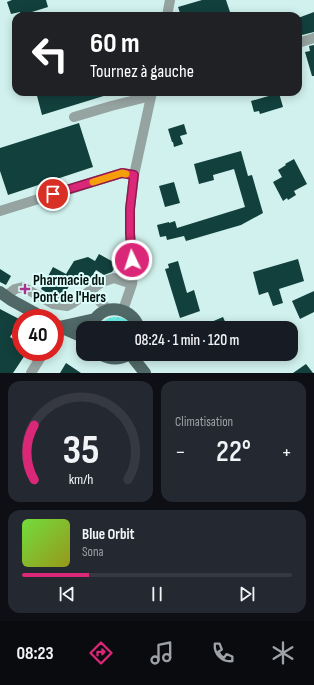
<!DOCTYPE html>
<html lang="fr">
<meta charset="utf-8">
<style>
body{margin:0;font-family:"Sofia Sans Condensed",sans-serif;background:#242831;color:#f1f3f6;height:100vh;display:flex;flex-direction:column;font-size:15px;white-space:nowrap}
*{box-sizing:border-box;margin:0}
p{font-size:13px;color:#9ea1a6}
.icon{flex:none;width:22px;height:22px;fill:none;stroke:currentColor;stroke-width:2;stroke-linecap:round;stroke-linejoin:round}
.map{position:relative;height:373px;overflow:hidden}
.details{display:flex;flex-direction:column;gap:8px;padding:8px;background:#0d0f14;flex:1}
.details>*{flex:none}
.hud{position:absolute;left:12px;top:12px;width:290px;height:84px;border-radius:12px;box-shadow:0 2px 10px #0003;background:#202124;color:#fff;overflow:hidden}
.speed{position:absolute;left:12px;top:309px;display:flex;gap:8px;font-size:20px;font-weight:700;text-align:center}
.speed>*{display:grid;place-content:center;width:52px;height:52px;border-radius:50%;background:#171b24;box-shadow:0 2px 10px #0003;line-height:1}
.speed .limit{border:6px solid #d22;background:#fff;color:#111}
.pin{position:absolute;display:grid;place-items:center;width:34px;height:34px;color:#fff;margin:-17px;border:2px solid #fff;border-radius:50%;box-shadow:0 1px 4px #0007}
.me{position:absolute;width:44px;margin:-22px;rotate:356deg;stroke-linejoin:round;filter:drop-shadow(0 0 3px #0008)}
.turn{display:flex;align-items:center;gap:14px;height:84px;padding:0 12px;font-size:18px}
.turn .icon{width:52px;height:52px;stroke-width:2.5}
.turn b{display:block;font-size:28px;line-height:34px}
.big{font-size:30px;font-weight:600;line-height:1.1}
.details .tile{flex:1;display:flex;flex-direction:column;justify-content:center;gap:6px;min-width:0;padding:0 14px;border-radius:12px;background:#242831}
.details .dial{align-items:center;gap:0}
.dial svg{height:104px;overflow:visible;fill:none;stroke:#363941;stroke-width:7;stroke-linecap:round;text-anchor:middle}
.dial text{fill:#f1f3f6;stroke:none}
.song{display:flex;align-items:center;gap:12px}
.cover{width:48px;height:48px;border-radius:6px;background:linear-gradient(135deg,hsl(100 70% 55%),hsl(60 70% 35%))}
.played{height:4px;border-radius:2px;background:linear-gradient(90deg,#db2777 25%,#363941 25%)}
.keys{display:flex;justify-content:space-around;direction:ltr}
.heat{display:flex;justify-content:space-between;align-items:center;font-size:22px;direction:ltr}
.details .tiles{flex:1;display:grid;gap:8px;grid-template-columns:1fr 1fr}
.tile:last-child{grid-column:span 2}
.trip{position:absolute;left:76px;top:321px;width:222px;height:40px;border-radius:12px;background:#171b24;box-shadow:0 2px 10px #0003;font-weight:600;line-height:40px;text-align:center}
.tabs{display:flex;height:64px;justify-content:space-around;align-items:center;background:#090b0e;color:#9ea1a6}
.tabs .icon{width:28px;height:28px}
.tabs .on{color:#db2777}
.tabs b{font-size:18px;color:#f1f3f6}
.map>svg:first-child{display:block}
.grass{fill:url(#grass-dots)}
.building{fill:#12403d}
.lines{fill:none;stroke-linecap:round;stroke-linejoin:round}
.minor{stroke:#95a3a1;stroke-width:10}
.major{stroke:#506966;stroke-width:12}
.route-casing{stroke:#8e194d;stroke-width:10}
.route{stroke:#db2777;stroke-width:7}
.slow{stroke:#f59e0b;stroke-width:7}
.poi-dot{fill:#a7338d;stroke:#ddfefa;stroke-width:1.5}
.labels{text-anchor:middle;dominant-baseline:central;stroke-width:4;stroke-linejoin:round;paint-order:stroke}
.poi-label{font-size:15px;font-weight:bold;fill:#061110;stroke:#ddfefa;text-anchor:start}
</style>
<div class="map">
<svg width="314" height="373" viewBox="0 0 314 373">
<defs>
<pattern id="grass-dots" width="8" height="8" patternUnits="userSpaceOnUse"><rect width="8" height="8" fill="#67f1e6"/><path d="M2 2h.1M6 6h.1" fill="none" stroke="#58cec4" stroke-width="1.8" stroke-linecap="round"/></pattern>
</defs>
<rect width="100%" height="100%" fill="#d0f1ed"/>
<!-- grass -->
<path class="grass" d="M114 317C123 317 129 320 133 328H99C103 321 107 318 114 317Z"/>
<!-- building -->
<path class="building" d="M12 0H46L48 7 32 12 33 14 28 16H21L20 12 11 14 7 2Z
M202 0H226L230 12H229L230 16H181L178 7Z
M314 12V32L298 36V18Z
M314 45V76H312L305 52 310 51 309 46Z
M36 92H109L110 94 42 115Z
M279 93 283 107 260 114 259 111 254 112 251 101Z
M79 123 93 167 8 195 0 171V148Z
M184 124 187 134 180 136 183 144 174 147 173 142H172L168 129Z
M241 151 248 176 252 175 263 213 241 225 186 241 184 236 167 240 166 236 160 237 157 225 169 222V223L175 221 177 228 245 207 234 169 213 175 214 180 199 184 194 164Z
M294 159 307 184 294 191 296 195 288 200 287 198 283 201 273 182 282 177 278 170 286 165 285 164Z
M174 182 180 203 165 207 159 186Z
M99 254 117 264 112 272 104 275 96 270 88 283 75 275 62 299 55 298 41 289 53 267 66 274 74 261 88 257 95 261Z
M298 259 304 281 279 289 283 303 273 306 268 292 259 295 253 272Z
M178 261 187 293 194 290 200 311 180 318 165 269 169 268 168 264Z
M0 269 11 276 6 285 0 282Z
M314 291V312L300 319 292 301Z
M0 309 21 320 10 337 21 344V352H27L13 373H0Z
M223 317 227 326 222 328H197Z
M66 363 81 373H60Z
M306 364 313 373H293Z"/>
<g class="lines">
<!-- minor -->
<path class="minor" d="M167 16 170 0
M298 43 314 38
M74 117 111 106 151 96
M0 211 122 173 134 175
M90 291 108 310
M6 296 15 289 23 287 53 304 67 306 73 303 102 282 114 278 132 284
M123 310 132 284 133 274 130 233V209L134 175 152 92
M31 373 44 352"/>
<!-- major -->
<path class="major" d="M0 292 11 300 44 318
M58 326 83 337
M59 327 95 319
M91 328C98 302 131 304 139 328
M100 354C111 360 119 360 130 354
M130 354 145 373"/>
</g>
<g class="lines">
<!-- route casing -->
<g class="route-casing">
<path id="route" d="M53 194 122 173 134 175 130 209V233L132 260"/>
</g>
<!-- route -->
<use href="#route" class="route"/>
<!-- slow -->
<path class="slow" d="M93 182 122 173 126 174"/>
</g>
<!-- markers -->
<path class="poi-dot" d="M23 283h4v4h4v4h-4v4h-4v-4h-4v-4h4z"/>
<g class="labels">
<!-- poi labels -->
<g class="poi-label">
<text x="33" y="280">Pharmacie du<tspan x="33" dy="17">Pont de l'Hers</tspan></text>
</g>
</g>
</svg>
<div class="speed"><div class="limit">40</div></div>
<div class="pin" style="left:53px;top:194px;background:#d93025"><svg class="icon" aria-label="arrive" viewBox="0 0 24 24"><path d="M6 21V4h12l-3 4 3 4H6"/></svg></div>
<svg class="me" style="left:132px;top:260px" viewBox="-20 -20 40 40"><circle r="17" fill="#db2777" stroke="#fff" stroke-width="3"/><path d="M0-11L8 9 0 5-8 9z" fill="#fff"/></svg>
<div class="trip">08:24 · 1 min · 120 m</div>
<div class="hud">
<div class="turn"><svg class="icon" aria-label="left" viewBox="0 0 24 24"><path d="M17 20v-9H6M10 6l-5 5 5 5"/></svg><div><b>60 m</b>Tournez à gauche</div></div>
</div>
</div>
<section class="details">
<div class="tiles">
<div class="tile dial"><svg viewBox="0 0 100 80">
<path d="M14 69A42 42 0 1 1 86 69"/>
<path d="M14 69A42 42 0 0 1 14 27" stroke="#db2777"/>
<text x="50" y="56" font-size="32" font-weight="700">35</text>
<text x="50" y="72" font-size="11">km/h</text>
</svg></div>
<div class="tile"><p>Climatisation</p>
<div class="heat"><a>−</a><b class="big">22°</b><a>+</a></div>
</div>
<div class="tile">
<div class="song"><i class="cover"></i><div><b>Blue Orbit</b><p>Sona</p></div></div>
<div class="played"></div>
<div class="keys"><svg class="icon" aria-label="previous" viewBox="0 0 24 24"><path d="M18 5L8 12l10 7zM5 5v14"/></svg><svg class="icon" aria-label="pause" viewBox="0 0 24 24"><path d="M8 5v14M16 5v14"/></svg><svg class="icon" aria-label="next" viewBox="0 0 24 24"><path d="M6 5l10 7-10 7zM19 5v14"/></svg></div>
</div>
</div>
</section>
<nav class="tabs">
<b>08:23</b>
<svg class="icon on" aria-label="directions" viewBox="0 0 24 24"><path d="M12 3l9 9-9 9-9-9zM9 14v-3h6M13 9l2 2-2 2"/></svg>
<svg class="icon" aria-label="music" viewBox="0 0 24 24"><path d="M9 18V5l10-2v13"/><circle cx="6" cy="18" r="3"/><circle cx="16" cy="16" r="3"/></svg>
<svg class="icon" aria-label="phone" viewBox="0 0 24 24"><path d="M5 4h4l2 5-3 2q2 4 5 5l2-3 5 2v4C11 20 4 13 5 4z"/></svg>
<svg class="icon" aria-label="climate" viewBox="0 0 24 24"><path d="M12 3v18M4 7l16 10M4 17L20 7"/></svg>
</nav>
